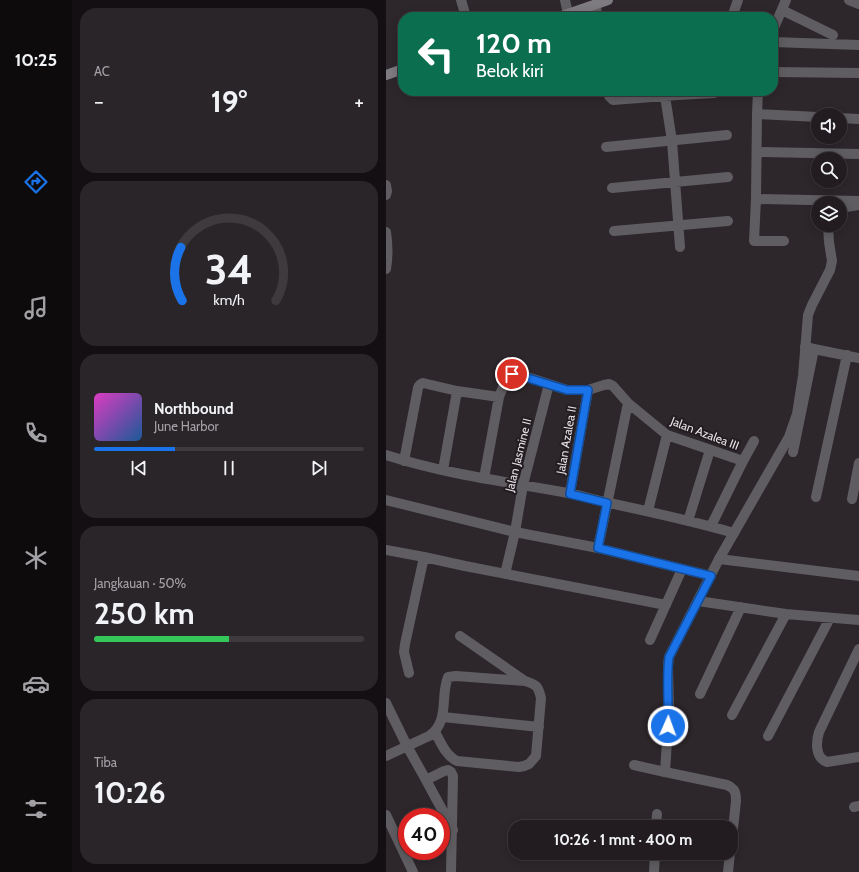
<!DOCTYPE html>
<html lang="id">
<meta charset="utf-8">
<style>
body{margin:0;font-family:Cabin,sans-serif;background:#2a2529;color:#f1f3f6;height:100vh;display:flex;flex-direction:column;font-size:15px;white-space:nowrap}
*{box-sizing:border-box;margin:0}
p{font-size:13px;color:#a2a1a5}
.icon{flex:none;width:22px;height:22px;fill:none;stroke:currentColor;stroke-width:2;stroke-linecap:round;stroke-linejoin:round}
.map{position:relative;flex:1;overflow:hidden}
.side{display:flex;flex-direction:column;gap:8px;padding:8px;background:#130f12;width:314px}
.side>*{flex:none}
.guide{position:absolute;left:12px;top:12px;width:380px;height:84px;border-radius:16px;box-shadow:0 2px 10px #0003,0 0 0 1px #3f3a3e;background:#0b6e4f;color:#fff;overflow:hidden}
.tools{position:absolute;left:425px;top:108px;display:grid;gap:8px}
.tools a{display:grid;place-items:center;width:36px;height:36px;border-radius:50%;background:#221c20;box-shadow:0 2px 10px #0003,0 0 0 1px #3f3a3e;font-size:20px}
.speed{position:absolute;left:12px;top:808px;display:flex;gap:8px;font-size:20px;font-weight:700;text-align:center}
.speed>*{display:grid;place-content:center;width:52px;height:52px;border-radius:50%;background:#221c20;box-shadow:0 2px 10px #0003,0 0 0 1px #3f3a3e;line-height:1}
.speed .limit{border:6px solid #d22;background:#fff;color:#111}
.pin{position:absolute;display:grid;place-items:center;width:34px;height:34px;color:#fff;margin:-17px;border:2px solid #fff;border-radius:50%;box-shadow:0 1px 4px #0007}
.me{position:absolute;width:44px;margin:-22px;rotate:2deg;stroke-linejoin:round;filter:drop-shadow(0 0 3px #0008)}
.turn{display:flex;align-items:center;gap:14px;height:84px;padding:0 12px;font-size:18px}
.turn .icon{width:52px;height:52px;stroke-width:2.5}
.turn b{display:block;font-size:28px;line-height:34px}
.big{font-size:30px;font-weight:700;line-height:1.1}
.side .widget{flex:1;display:flex;flex-direction:column;justify-content:center;gap:6px;min-width:0;padding:0 14px;border-radius:16px;background:#2a2529}
.side .dial{align-items:center;gap:0}
.dial svg{height:104px;overflow:visible;fill:none;stroke:#3f3a3e;stroke-width:7;stroke-linecap:round;text-anchor:middle}
.dial text{fill:#f1f3f6;stroke:none}
.song{display:flex;align-items:center;gap:12px}
.cover{width:48px;height:48px;border-radius:6px;background:linear-gradient(135deg,hsl(310 70% 55%),hsl(210 70% 35%))}
.played{height:4px;border-radius:2px;background:linear-gradient(90deg,#1a73e8 30%,#3f3a3e 30%)}
.keys{display:flex;justify-content:space-around;direction:ltr}
.heat{display:flex;justify-content:space-between;align-items:center;font-size:22px;direction:ltr}
.charge{height:6px;border-radius:3px;background:linear-gradient(90deg,#34c759 50%,#3f3a3e 0)}
.trip{position:absolute;left:122px;top:820px;width:230px;height:40px;border-radius:16px;background:#221c20;box-shadow:0 2px 10px #0003,0 0 0 1px #3f3a3e;font-weight:700;line-height:40px;text-align:center}
main{display:flex;flex:1;min-height:0}
.tab-bar{display:flex;flex-direction:column;width:72px;justify-content:space-around;align-items:center;background:#0e0b0d;color:#a2a1a5}
.tab-bar .icon{width:28px;height:28px}
.tab-bar .active{color:#1a73e8}
.tab-bar b{font-size:18px;color:#f1f3f6}
.map>svg:first-child{display:block}
.lines{fill:none;stroke-linecap:round;stroke-linejoin:round}
.minor{stroke:#5f5d61;stroke-width:10}
.tertiary{stroke:#5f5d61;stroke-width:10}
.secondary{stroke:#7d7a80;stroke-width:10}
.route-casing{stroke:#114b97;stroke-width:10}
.route{stroke:#1a73e8;stroke-width:7}
.labels{text-anchor:middle;dominant-baseline:central;stroke-width:4;stroke-linejoin:round;paint-order:stroke}
.street-label{font-size:12px;fill:#e9e4e7;stroke:#231d22}
</style>
<main>
<nav class="tab-bar">
<b>10:25</b>
<svg class="icon active" aria-label="directions" viewBox="0 0 24 24"><path d="M12 3l9 9-9 9-9-9zM9 14v-3h6M13 9l2 2-2 2"/></svg>
<svg class="icon" aria-label="music" viewBox="0 0 24 24"><path d="M9 18V5l10-2v13"/><circle cx="6" cy="18" r="3"/><circle cx="16" cy="16" r="3"/></svg>
<svg class="icon" aria-label="phone" viewBox="0 0 24 24"><path d="M5 4h4l2 5-3 2q2 4 5 5l2-3 5 2v4C11 20 4 13 5 4z"/></svg>
<svg class="icon" aria-label="climate" viewBox="0 0 24 24"><path d="M12 3v18M4 7l16 10M4 17L20 7"/></svg>
<svg class="icon" aria-label="car" viewBox="0 0 24 24"><path d="M5 17H2v-5l4-1 3-4h7l3 4 3 1v5h-3M9 17h6M6 11h13"/><circle cx="7" cy="17" r="2"/><circle cx="17" cy="17" r="2"/></svg>
<svg class="icon" aria-label="filters" viewBox="0 0 24 24"><path d="M4 7h16M4 17h16"/><circle cx="9" cy="7" r="2"/><circle cx="15" cy="17" r="2"/></svg>
</nav>
<section class="side">
<div class="widget"><p>AC</p>
<div class="heat"><a>−</a><b class="big">19°</b><a>+</a></div>
</div>
<div class="widget dial"><svg viewBox="0 0 100 80">
<path d="M14 69A42 42 0 1 1 86 69"/>
<path d="M14 69A42 42 0 0 1 13 28" stroke="#1a73e8"/>
<text x="50" y="56" font-size="32" font-weight="700">34</text>
<text x="50" y="72" font-size="11">km/h</text>
</svg></div>
<div class="widget">
<div class="song"><i class="cover"></i><div><b>Northbound</b><p>June Harbor</p></div></div>
<div class="played"></div>
<div class="keys"><svg class="icon" aria-label="previous" viewBox="0 0 24 24"><path d="M18 5L8 12l10 7zM5 5v14"/></svg><svg class="icon" aria-label="pause" viewBox="0 0 24 24"><path d="M8 5v14M16 5v14"/></svg><svg class="icon" aria-label="next" viewBox="0 0 24 24"><path d="M6 5l10 7-10 7zM19 5v14"/></svg></div>
</div>
<div class="widget"><p>Jangkauan · 50%</p><b class="big">250 km</b><div class="charge"></div></div>
<div class="widget"><p>Tiba</p><b class="big">10:26</b></div>
</section>
<div class="map">
<svg width="473" height="872" viewBox="0 0 473 872">
<rect width="100%" height="100%" fill="#2d262b"/>
<g class="lines">
<!-- minor -->
<path class="minor" d="M75 0 80 17
M179 0 182 14
M210 5 211 17
M396 10 447 35
M346 17 352 0
M387 30 400 0
M387 42 473 45
M387 72 473 73
M222 91 223 96 227 100 292 95 328 93 334 91
M372 91 371 114 370 199 368 241H398
M279 96 286 141 294 247
M371 114 432 117
M454 118 473 119
M220 147 341 135
M371 152 473 154
M226 188 342 177
M370 199 473 201
M228 231 342 221
M428 349 473 358
M407 452 428 349 419 347
M0 455C58 474 122 482 182 493 196 496 209 500 223 503 265 512 307 521 348 533
M18 461 32 388C33 385 34 384 37 383L71 391 113 397
M57 470 71 391
M98 478 113 397 121 377 125 374 129 373 181 390H202L218 385 223 384 227 386 242 403 281 435 357 461
M184 493 202 390
M430 497 461 355
M466 499 473 463
M0 500 129 532 212 548 325 576
M262 511 281 435
M302 521 324 450
M325 526 357 461 368 441
M212 548 242 403
M0 550 38 557 79 566 280 605
M333 559 473 576
M119 574 129 532 137 485 163 384
M312 601 400 614 473 620
M74 636 139 681
M264 640 296 569
M473 649 433 732C430 742 429 758 441 762L473 757
M23 673 18 652 19 644 38 557
M314 694 355 607
M0 703 21 746 40 780 67 830
M346 715 400 614
M57 717 153 727
M382 736 444 618
M0 756 43 736C64 722 54 696 62 677L70 676 139 681C150 685 152 685 155 698L150 756 143 764 138 766 133 767 71 761C60 756 55 743 49 732
M248 765 279 772
M40 780 58 771 62 770 65 772 67 776 65 872
M468 807 473 806
M270 827 271 814
M268 872 269 853"/>
<!-- tertiary -->
<path class="tertiary" d="M463 0 473 4
M0 185 1 191 0 195
M454 208 473 205
M0 232C2 245 2 257 0 269
M0 815 27 872
M345 847 350 801C350 792 349 789 341 785L279 772 283 710 282 666 283 657 333 559 403 437 411 414 417 376 422 315 426 305 444 270 446 261 443 242 442 225
M342 872 344 853"/>
<!-- secondary -->
<path class="secondary" d="M173 17 222 0
M0 75 17 69"/>
</g>
<g class="lines">
<!-- route casing -->
<g class="route-casing">
<path id="route" d="M126 374H129L181 390H202L184 494 221 503 212 548 325 576 283 657C280 679 283 703 282 726"/>
</g>
<!-- route -->
<use href="#route" class="route"/>
</g>
<g class="labels">
<!-- street labels -->
<g class="street-label">
<text transform="translate(319 433) rotate(21)">Jalan Azalea III</text>
<text transform="translate(180 440) rotate(-80)">Jalan Azalea II</text>
<text transform="translate(132 455) rotate(-76)">Jalan Jasmine II</text>
</g>
</g>
</svg>
<div class="tools">
<a><svg class="icon" aria-label="sound" viewBox="0 0 24 24"><path d="M4 9h4l5-4v14l-5-4H4zM17 9q2 3 0 6"/></svg></a>
<a><svg class="icon" aria-label="search" viewBox="0 0 24 24"><circle cx="10" cy="10" r="6"/><path d="M15 15l6 6"/></svg></a>
<a><svg class="icon" aria-label="layers" viewBox="0 0 24 24"><path d="M12 4l9 5-9 5-9-5zM3 14l9 5 9-5"/></svg></a>
</div>
<div class="speed"><div class="limit">40</div></div>
<div class="pin" style="left:126px;top:374px;background:#d93025"><svg class="icon" aria-label="arrive" viewBox="0 0 24 24"><path d="M6 21V4h12l-3 4 3 4H6"/></svg></div>
<svg class="me" style="left:282px;top:726px" viewBox="-20 -20 40 40"><circle r="17" fill="#1a73e8" stroke="#fff" stroke-width="3"/><path d="M0-11L8 9 0 5-8 9z" fill="#fff"/></svg>
<div class="trip">10:26 · 1 mnt · 400 m</div>
<div class="guide">
<div class="turn"><svg class="icon" aria-label="left" viewBox="0 0 24 24"><path d="M17 20v-9H6M10 6l-5 5 5 5"/></svg><div><b>120 m</b>Belok kiri</div></div>
</div>
</div>
</main>
